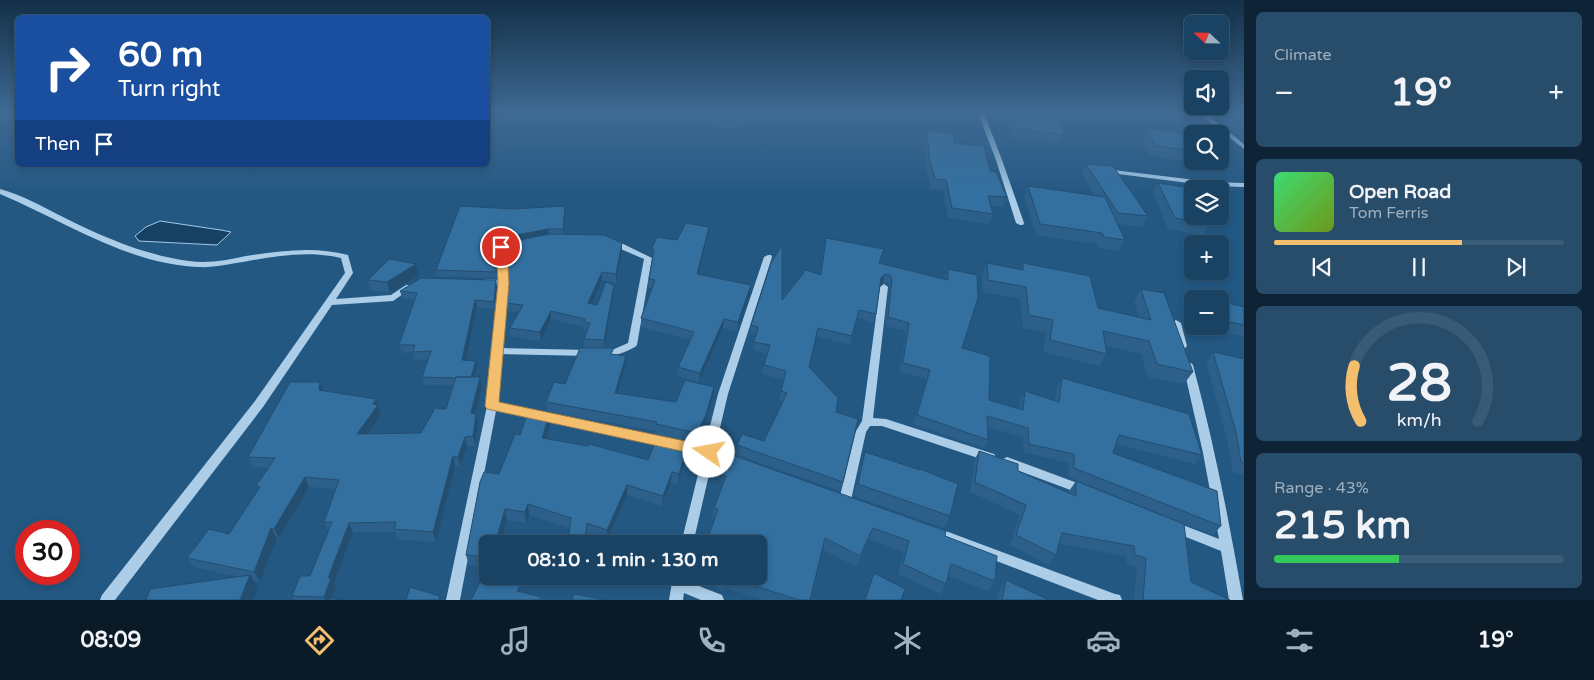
<!DOCTYPE html>
<meta charset="utf-8">
<style>
body{margin:0;font-family:"Varela Round",sans-serif;background:#274d6b;color:#f1f3f6;height:100vh;display:flex;flex-direction:column;font-size:19px;white-space:nowrap}
*{box-sizing:border-box;margin:0}
p{font-size:16px;color:#9fb0be}
.icon{flex:none;width:28px;height:28px;fill:none;stroke:currentColor;stroke-width:2;stroke-linecap:round;stroke-linejoin:round}
.map{position:relative;flex:1;overflow:hidden}
.panel{display:flex;flex-direction:column;gap:12px;padding:12px;background:#0e2436;width:350px}
.panel>*{flex:none}
.banner{position:absolute;left:15px;top:15px;width:475px;height:152px;border-radius:8px;box-shadow:0 2px 8px #0003,0 0 0 1px #385b77;background:#1a4fa0;color:#fff;overflow:hidden}
.needle{width:32px;rotate:292deg}
.tools{position:absolute;left:1184px;top:15px;display:grid;gap:10px}
.tools a{display:grid;place-items:center;width:45px;height:45px;border-radius:8px;background:#1a4262;box-shadow:0 2px 8px #0003,0 0 0 1px #385b77;font-size:25px}
.speed{position:absolute;left:15px;top:520px;display:flex;gap:10px;font-size:25px;font-weight:700;text-align:center}
.speed>*{display:grid;place-content:center;width:65px;height:65px;border-radius:50%;background:#1a4262;box-shadow:0 2px 8px #0003,0 0 0 1px #385b77;line-height:1}
.speed .limit{border:8px solid #d22;background:#fff;color:#111}
.pin{position:absolute;display:grid;place-items:center;width:42px;height:42px;color:#fff;margin:-21px;border:2px solid #fff;border-radius:50%;box-shadow:0 1px 5px #0007}
.me{position:absolute;width:55px;margin:-28px;rotate:282deg;stroke-linejoin:round;filter:drop-shadow(0 0 4px #0008)}
.turn{display:flex;align-items:center;gap:18px;height:105px;padding:0 20px;font-size:22px}
.turn .icon{width:65px;height:65px;stroke-width:2.5}
.turn b{display:block;font-size:35px;line-height:42px}
.then{display:flex;align-items:center;height:48px;padding:0 20px;background:#0003;gap:10px;font-size:19px}
.big{font-size:38px;font-weight:800;line-height:1.1}
.panel .card{flex:1;display:flex;flex-direction:column;justify-content:center;gap:8px;min-width:0;padding:0 18px;border-radius:8px;background:#274d6b}
.panel .dial{align-items:center;gap:0}
.dial svg{height:130px;overflow:visible;fill:none;stroke:#385b77;stroke-width:7;stroke-linecap:round;text-anchor:middle}
.dial text{fill:#f1f3f6;stroke:none}
.song{display:flex;align-items:center;gap:15px}
.cover{width:60px;height:60px;border-radius:8px;background:linear-gradient(135deg,hsl(140 70% 55%),hsl(80 70% 35%))}
.played{height:5px;border-radius:2px;background:linear-gradient(90deg,#f3be6e 65%,#385b77 65%)}
.keys{display:flex;justify-content:space-around;direction:ltr}
.heat{display:flex;justify-content:space-between;align-items:center;font-size:28px;direction:ltr}
.charge{height:8px;border-radius:4px;background:linear-gradient(90deg,#34c759 43%,#385b77 0)}
.trip{position:absolute;left:479px;top:535px;width:288px;height:50px;border-radius:8px;background:#1a4262;box-shadow:0 2px 8px #0003,0 0 0 1px #385b77;font-weight:800;line-height:50px;text-align:center}
.menu{display:flex;height:80px;justify-content:space-around;align-items:center;background:#0a1a27;color:#9fb0be}
.menu .icon{width:35px;height:35px}
.menu .active{color:#f3be6e}
.menu b{font-size:22px;color:#f1f3f6}
main{display:flex;flex:1;min-height:0}
.map>svg:first-child{display:block}
.water{fill:#184063;stroke:#9fcae9}
.lines{fill:none;stroke-linecap:round;stroke-linejoin:round}
.minor{fill:#abcde8;fill-rule:evenodd}
.wall{fill:#2c608a}
.shaded-wall{fill:#244e70}
.building{fill:#3370a0;stroke:#244e70}
.route{fill:#f3be6e;stroke:#9e7c48}
</style>
<main>
<div class="map">
<svg width="1244" height="600" viewBox="0 0 1244 600">
<rect width="100%" height="100%" fill="#235883"/>
<!-- water -->
<path class="water" d="M160 221 221 230 231 232 217 245 139 241 135 236 146 227Z"/>
<g class="lines">
<!-- minor -->
<path class="minor" d="M978 113H984L1002 160 1024 223 1023 225H1020L1016 223 996 160Z
M1198 113H1205L1244 144V149Z
M1105 169 1212 182 1244 183V187L1212 186 1103 172 1102 171Z
M0 189C22 195 43 207 63 217 103 237 144 255 189 261 208 264 227 260 246 256 280 251 314 246 348 255L353 273 336 299 391 295 406 285H412L413 287 393 301 332 305 263 407 115 600H100L102 595 255 401 345 273 341 258C309 250 275 256 243 262 228 264 213 268 198 267 127 264 64 221 0 194Z
M609 240H615L652 258 637 345 635 347C623 353 612 358 599 355L597 353 599 351 612 350 628 343 644 259 609 244 608 242Z
M517 242 521 244 520 246 505 249 507 283 502 348 589 350 592 351 594 353 592 355 589 356 501 354 497 403 705 446 718 394 764 257 768 255H771L772 257 728 394 715 449 744 459 746 462 744 465 740 467 713 457 693 544H681L703 454 496 411 460 600H446L487 406 499 285H485L481 282 485 279 499 280 497 247 498 245Z
M884 284 888 287 873 418 886 419 994 454 996 457 994 460 990 462 882 426H870L866 432 851 500 849 504 845 505 841 504 839 500 856 431 862 421 880 287Z
M1176 320 1181 323 1187 346 1185 348H1179L1177 346 1171 323Z
M1188 362 1191 363 1193 365C1214 443 1229 521 1243 600H1229L1221 551 1171 531 1169 527 1171 523 1175 522 1219 539 1203 453 1183 365 1185 363Z
M1007 457 1088 487 1090 490 1088 493 1084 495 1003 465 1001 462 1003 459Z
M935 527 1115 594 1120 595 1122 600H1098L931 536 929 532 931 528Z
M673 576H686V581L722 595 724 600H701L684 593 683 600H669Z"/>
</g>
<!-- wall -->
<path class="wall" d="M742 113 740 129 714 127 715 117Z
M1008 113H1057L1064 135 1060 144 1011 137Z
M1211 113H1244V141Z
M1146 128 1192 137V161H1197L1196 163 1150 156 1142 138Z
M927 130 954 143 1007 197 1003 207 991 206 993 214 989 224 948 218 943 190 931 189 926 167 924 140Z
M1086 164 1148 216 1142 227 1117 224 1125 240 1119 251 1098 248 1097 244 1036 235 1024 196 1028 186 1095 196 1082 174Z
M1158 183 1210 224 1203 235 1168 229 1153 193Z
M565 211 564 234 622 251 616 283 602 280 592 304 597 305 614 285V293L604 348H584V339L587 331 584 330V327L551 319 541 341 511 336 510 328 519 312 507 311 506 303 534 237 496 244 497 278 437 276 436 270Z
M708 235 698 274 750 294 737 331 723 328 699 382 677 376 678 367 691 340 641 327V318L652 288H648L649 279 653 257 652 256V248L677 240Z
M826 238 880 264 944 279 948 269 962 348 989 400 1019 409 1020 399 1025 391 1055 400 1057 387 1062 378 1202 455 1194 464 1116 444 1113 453 1221 526 1213 535 1069 477 1068 463 1024 452 1023 437 987 427 988 440 984 448 913 424 927 379 900 372 906 331 885 326 890 287 888 283 883 282 880 285 876 314 873 323 857 318 850 345 816 336 809 367 836 412 843 482 840 491 735 454 737 445 764 441 783 401 779 400 784 380 762 374 764 365 768 354 753 350 756 335 749 334 751 325 782 300 820 275Z
M987 263 1020 269 1023 263 1098 308 1139 317 1134 301 1141 289 1193 372 1184 384 1148 377 1141 354 1106 346 1107 354 1099 366 1043 352 1046 332 1023 328 1020 299 983 292 982 275Z
M419 276 390 293 371 291 368 280Z
M496 280 497 287 495 309 477 307 465 360 477 368 475 377H480L482 386 475 414H476L478 423 475 446H467L460 466H455L436 542 397 539 395 532H353L334 583 336 587 332 598 346 600H294L292 596 310 576 329 532 324 522 336 489 309 487 279 538H277L260 582 254 581 258 586 237 577 194 567 187 558 229 534 258 489 256 486 269 468 253 467 248 457 320 382 323 391 376 399 381 415 368 434 421 433 446 409 453 385H424L422 377 428 359 415 360 413 352 402 353 399 345 414 300 402 298 400 291Z
M1220 301 1244 307V337L1201 326H1220Z
M1213 352 1244 359V475L1233 472 1228 442 1206 362Z
M614 354 626 365 618 393 676 402 713 396 705 424 696 442 655 434 656 431 547 411 546 402 565 384Z
M549 415 550 426 546 439 648 460 688 453 678 484 671 482 662 506 627 495 607 541 587 534 586 544H568L570 528 529 515 526 523 507 520 500 544H488V568L469 565 466 555 520 435Z
M979 451 1018 471 1069 493V491L1076 481 1191 582 1230 600H1134L1137 567 1127 564 1126 556 1059 544 1056 555 1049 565 1010 545 1020 515 970 492 974 461Z
M865 452 950 516 944 528 854 496 861 464Z
M723 475 945 536 995 581 988 591 948 576 946 584 941 594 898 574 904 552 869 539 856 567 822 549 810 600H764L725 588 724 591 696 580 697 576H758L715 519 712 518 714 508 722 486Z
M1006 580 1049 600H997L999 591Z
M1244 580V588L1242 582Z"/>
<!-- shaded-wall -->
<path class="shaded-wall" d="M565 206V211L564 234 563 229Z
M709 227 708 235 696 283 697 274Z
M548 229 549 234 496 244 497 278 496 239Z
M622 243V251L616 283V274Z
M416 264 419 276 390 293 387 282Z
M602 272V280L589 311 588 303Z
M885 274 883 282 878 287 881 278Z
M496 280 497 287 495 309 494 302Z
M614 285V293L604 348V340Z
M751 285 750 294 737 331 738 322Z
M475 300 477 307 464 368 462 360Z
M551 311V319L541 341 540 332Z
M724 319 723 328 699 382 700 373Z
M626 356V365L615 402V393Z
M476 361 477 368 472 386 471 378Z
M480 377 482 386 473 423 471 413Z
M320 382 324 392 319 390Z
M714 387 713 396 705 424 696 442 697 433Z
M376 399 381 415 361 444 357 434Z
M476 414 478 423 475 446 473 436Z
M549 415 550 426 543 449 542 438Z
M465 437 467 446 460 466 458 457Z
M689 442 688 453 678 484 679 474Z
M453 456 455 466 436 542 433 532Z
M672 472 671 482 662 506 663 496Z
M305 477 309 487 279 538 274 529Z
M627 485V495L607 541V530Z
M528 504 529 515 526 523 525 512Z
M505 509 507 520 500 544H495Z
M349 523 353 532 334 583 336 587 331 600H325L324 597 328 578Z
M587 523V534L586 544H585Z
M271 528 277 538 260 582 254 572Z
M250 575 258 586 253 600H240Z"/>
<!-- building -->
<path class="building" d="M716 113H742L741 119 715 117Z
M1013 113H1057L1059 117 1064 135 1014 128Z
M1229 113H1244V126Z
M1146 128 1191 134 1192 137V151L1156 146Z
M927 130 953 134 954 143 984 146 990 171 996 172 1007 197 988 196 993 214 952 208 946 180 935 179 929 157Z
M1086 164 1113 166 1148 216 1118 213Z
M1158 183 1191 188 1192 191V216H1206L1210 224 1175 218Z
M1028 186 1105 197 1125 240 1104 237 1102 233 1040 224Z
M460 206 513 209 565 206 563 229H548L496 239V272L436 270Z
M686 223 709 227 697 274 751 285 738 322 724 319 700 373 678 367 694 332 641 318 655 280 649 279 654 250 652 248 657 237 677 240Z
M549 234 604 235 622 243 616 274 602 272 588 303 597 305 606 282 614 285 604 340 584 339 590 323 584 322 585 319 551 311 540 332 510 328 523 305 506 303 508 275 506 243Z
M826 238 884 249 879 263 948 280V269L977 275 978 298 962 348 990 356 989 400 1023 410 1025 391 1059 402 1062 378 1189 414 1202 455 1119 435 1113 453 1217 491 1221 526 1074 468V454L1029 444 1028 428 987 416 988 440 917 415 930 370 903 363 909 323 888 317 892 279 890 275 885 274 881 278 876 314 859 310 852 336 818 328 809 367 838 398 836 412 858 419 843 482 737 445 742 434 764 441 787 393 781 391 786 371 764 365 770 345 754 342 758 327 751 325 771 263 782 245V300L806 270 821 275Z
M389 259 416 264 387 282 368 280Z
M987 263 1023 270V263L1090 276 1098 308 1151 320 1141 289 1164 293 1193 372 1157 364 1149 341 1103 331 1107 354 1050 340 1053 320 1029 315 1026 287 988 280Z
M421 278 496 280 494 302 475 300 462 360 476 361 471 377H456L455 378 422 377 431 351 413 352 415 345H399L417 293 400 291Z
M1198 296 1208 299H1198Z
M1220 301 1244 307V325L1220 320Z
M580 348H614L611 354 626 356 615 393 676 402 685 380 714 387 706 415 697 433 656 424 657 422 546 402 554 382 565 384Z
M1213 352 1244 359V463L1241 462 1236 432Z
M456 377H480L471 413 476 414 473 436 465 437 458 457 453 456 433 532 394 529 396 522 349 523 328 578H331L324 597 292 596 300 576H310L332 522H324L339 480 305 477 274 529 271 528 254 572 187 558 209 529 229 534 260 487 256 486 275 458 248 457 290 382H320L319 390 376 399 373 404 378 405 357 434 421 433 435 408 446 409Z
M528 412 549 415 542 438 588 446 589 444 648 460 658 436 689 442 679 474 672 472 663 496 627 485 607 530 587 523 585 544H568L571 518 528 504 525 512 505 509 495 544H488V557L466 555 480 482 484 472 499 474 515 434 520 435Z
M979 451 1018 464V471L1076 496V481L1184 524 1191 582 1230 600H1143L1146 558 1135 555 1134 546 1062 533 1056 555 1016 535 1026 505 975 482Z
M865 452 920 470V469L958 484 950 516 858 484Z
M732 455 946 531 945 536 997 556 995 581 951 564 946 584 903 564 909 541 873 528 860 556 825 538 810 600H799L727 577 726 580 715 576H758V544H706L718 509 714 508 726 476 723 475Z
M874 573 905 589 901 600H865Z
M484 574 488 575V576H490L520 586 517 591 541 597 540 600H471Z
M250 575 240 600H146L150 589Z
M1006 580 1049 600H1002Z
M410 587 440 596 439 600H406Z
M574 594 606 600H572Z
M329 598 346 600H329Z"/>
<!-- sky -->
<linearGradient id="sky" x2="0" y2="1"><stop stop-color="#133048"/><stop offset="0.57" stop-color="#3f6a93"/><stop offset="1" stop-color="#3f6a93" stop-opacity="0"/></linearGradient>
<rect width="1244" height="197" fill="url(#sky)"/>
<!-- route -->
<path class="route" d="M501 244 507 247 509 283 499 402 709 446 714 447 717 452 714 456 709 457 487 409 485 406 498 283 496 247Z"/>
</svg>
<div class="tools">
<a><svg class="needle" viewBox="-14 -14 28 28"><path d="M0-13l5 13h-10z" fill="#e53935"/><path d="M0 13l5-13h-10z" fill="#9fb0be"/></svg></a>
<a><svg class="icon" aria-label="sound" viewBox="0 0 24 24"><path d="M4 9h4l5-4v14l-5-4H4zM17 9q2 3 0 6"/></svg></a>
<a><svg class="icon" aria-label="search" viewBox="0 0 24 24"><circle cx="10" cy="10" r="6"/><path d="M15 15l6 6"/></svg></a>
<a><svg class="icon" aria-label="layers" viewBox="0 0 24 24"><path d="M12 4l9 5-9 5-9-5zM3 14l9 5 9-5"/></svg></a>
<a>+</a>
<a>−</a>
</div>
<div class="speed"><div class="limit">30</div></div>
<div class="pin" style="left:501px;top:247px;background:#d93025"><svg class="icon" aria-label="arrive" viewBox="0 0 24 24"><path d="M6 21V4h12l-3 4 3 4H6"/></svg></div>
<svg class="me" style="left:709px;top:452px" viewBox="-20 -20 40 40"><circle r="19" fill="#fff"/><path d="M0-13L10 11 0 6-10 11z" fill="#f3be6e"/></svg>
<div class="trip">08:10 · 1 min · 130 m</div>
<div class="banner">
<div class="turn"><svg class="icon" aria-label="right" viewBox="0 0 24 24"><path d="M7 20v-9h11M14 6l5 5-5 5"/></svg><div><b>60 m</b>Turn right</div></div>
<div class="then">Then<svg class="icon" aria-label="arrive" viewBox="0 0 24 24"><path d="M6 21V4h12l-3 4 3 4H6"/></svg></div>
</div>
</div>
<section class="panel">
<div class="card"><p>Climate</p>
<div class="heat"><a>−</a><b class="big">19°</b><a>+</a></div>
</div>
<div class="card">
<div class="song"><i class="cover"></i><div><b>Open Road</b><p>Tom Ferris</p></div></div>
<div class="played"></div>
<div class="keys"><svg class="icon" aria-label="previous" viewBox="0 0 24 24"><path d="M18 5L8 12l10 7zM5 5v14"/></svg><svg class="icon" aria-label="pause" viewBox="0 0 24 24"><path d="M8 5v14M16 5v14"/></svg><svg class="icon" aria-label="next" viewBox="0 0 24 24"><path d="M6 5l10 7-10 7zM19 5v14"/></svg></div>
</div>
<div class="card dial"><svg viewBox="0 0 100 80">
<path d="M14 69A42 42 0 1 1 86 69"/>
<path d="M14 69A42 42 0 0 1 10 35" stroke="#f3be6e"/>
<text x="50" y="56" font-size="32" font-weight="700">28</text>
<text x="50" y="72" font-size="11">km/h</text>
</svg></div>
<div class="card"><p>Range · 43%</p><b class="big">215 km</b><div class="charge"></div></div>
</section>
</main>
<nav class="menu">
<b>08:09</b>
<svg class="icon active" aria-label="directions" viewBox="0 0 24 24"><path d="M12 3l9 9-9 9-9-9zM9 14v-3h6M13 9l2 2-2 2"/></svg>
<svg class="icon" aria-label="music" viewBox="0 0 24 24"><path d="M9 18V5l10-2v13"/><circle cx="6" cy="18" r="3"/><circle cx="16" cy="16" r="3"/></svg>
<svg class="icon" aria-label="phone" viewBox="0 0 24 24"><path d="M5 4h4l2 5-3 2q2 4 5 5l2-3 5 2v4C11 20 4 13 5 4z"/></svg>
<svg class="icon" aria-label="climate" viewBox="0 0 24 24"><path d="M12 3v18M4 7l16 10M4 17L20 7"/></svg>
<svg class="icon" aria-label="car" viewBox="0 0 24 24"><path d="M5 17H2v-5l4-1 3-4h7l3 4 3 1v5h-3M9 17h6M6 11h13"/><circle cx="7" cy="17" r="2"/><circle cx="17" cy="17" r="2"/></svg>
<svg class="icon" aria-label="filters" viewBox="0 0 24 24"><path d="M4 7h16M4 17h16"/><circle cx="9" cy="7" r="2"/><circle cx="15" cy="17" r="2"/></svg>
<b>19°</b>
</nav>
